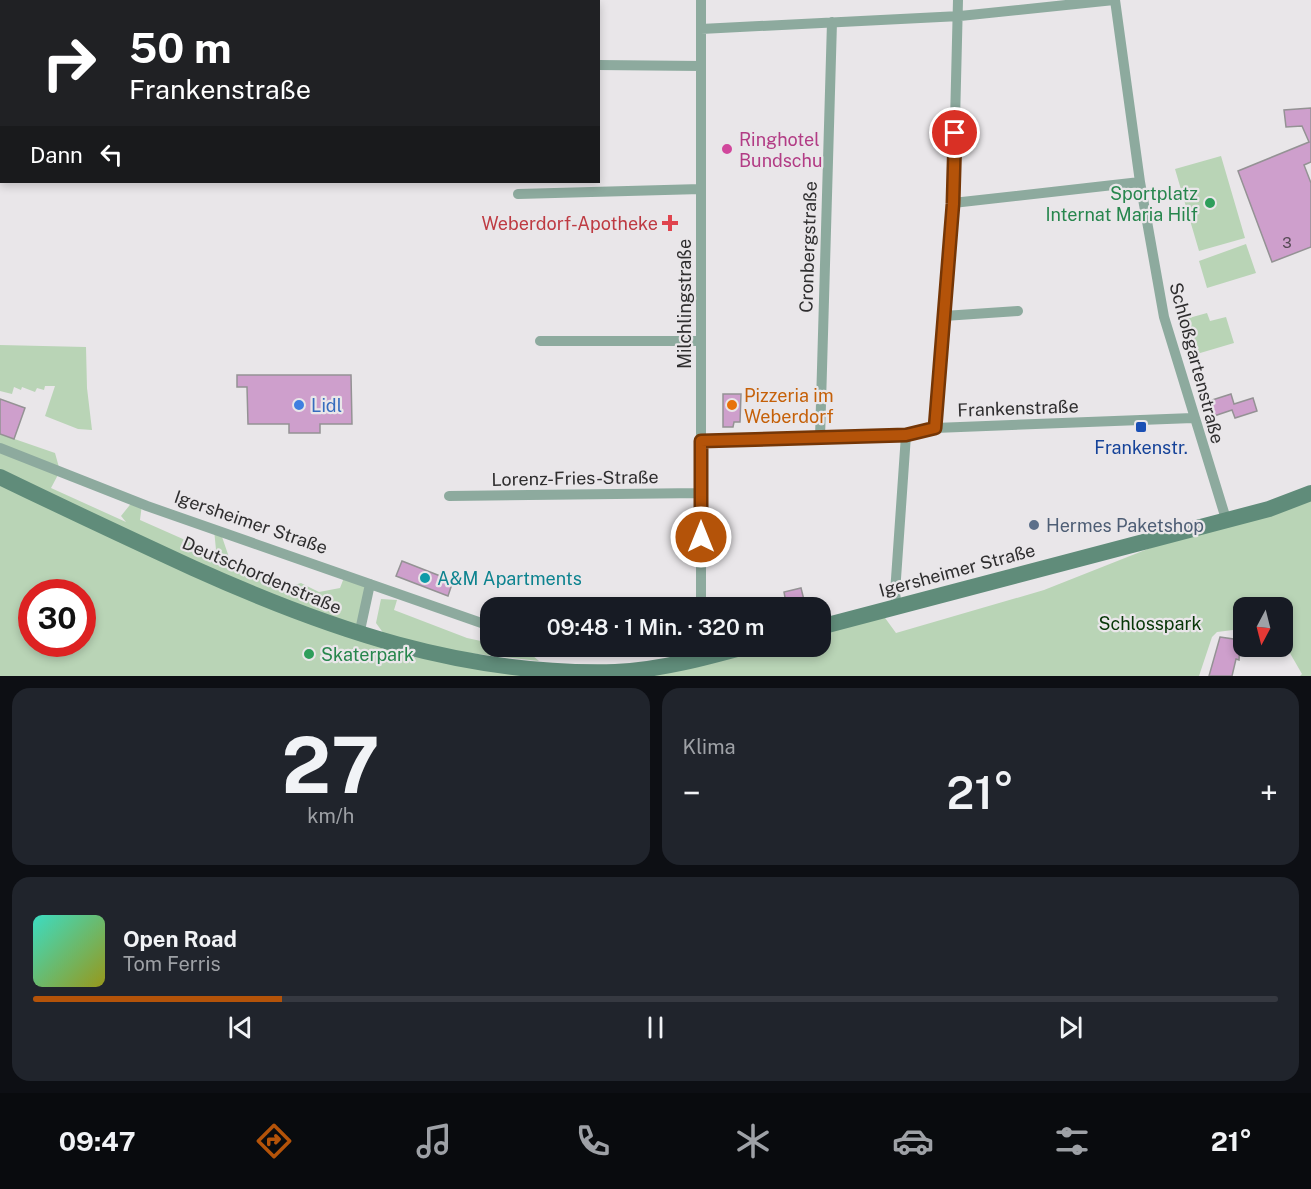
<!DOCTYPE html>
<html lang="de">
<meta charset="utf-8">
<style>
body{margin:0;font-family:"Public Sans",sans-serif;background:#20242c;color:#f1f3f6;height:100vh;display:flex;flex-direction:column;font-size:22px;white-space:nowrap}
*{box-sizing:border-box;margin:0}
p{font-size:20px;color:#9ea1a6}
.icon{flex:none;width:33px;height:33px;fill:none;stroke:currentColor;stroke-width:2;stroke-linecap:round;stroke-linejoin:round}
.map{position:relative;height:676px;overflow:hidden}
.sheet{display:flex;flex-direction:column;gap:12px;padding:12px;background:#0d0f14;flex:1}
.sheet>*{flex:none}
.hud{position:absolute;left:0px;top:0px;width:600px;height:183px;box-shadow:0 3px 9px #0003;background:#202124;color:#fff;overflow:hidden}
.needle{width:39px;rotate:187deg}
.tools{position:absolute;left:1233px;top:597px;display:grid;gap:12px}
.tools a{display:grid;place-items:center;width:60px;height:60px;border-radius:12px;background:#171b24;box-shadow:0 3px 9px #0003;font-size:30px}
.speed{position:absolute;left:18px;top:579px;display:flex;gap:12px;font-size:30px;font-weight:700;text-align:center}
.speed>*{display:grid;place-content:center;width:78px;height:78px;border-radius:50%;background:#171b24;box-shadow:0 3px 9px #0003;line-height:1}
.speed .limit{border:9px solid #d22;background:#fff;color:#111}
.pin{position:absolute;display:grid;place-items:center;width:51px;height:51px;color:#fff;margin:-26px;border:3px solid #fff;border-radius:50%;box-shadow:0 2px 6px #0007}
.me{position:absolute;width:66px;margin:-33px;rotate:0deg;stroke-linejoin:round;filter:drop-shadow(0 0 4px #0008)}
.turn{display:flex;align-items:center;gap:21px;height:126px;padding:0 30px;font-size:27px}
.turn .icon{width:78px;height:78px;stroke-width:2.5}
.turn b{display:block;font-size:42px;line-height:51px}
.then{display:flex;align-items:center;height:57px;padding:0 30px;background:#0003;gap:12px;font-size:22px}
.big{font-size:45px;font-weight:600;line-height:1.1}
.sheet .card{flex:1;display:flex;flex-direction:column;justify-content:center;gap:9px;min-width:0;padding:0 21px;border-radius:18px;background:#20242c}
.sheet .dial{align-items:center;gap:0}
.dial b{font-size:78px;line-height:1}
.song{display:flex;align-items:center;gap:18px}
.cover{width:72px;height:72px;border-radius:9px;background:linear-gradient(135deg,hsl(170 70% 55%),hsl(60 70% 35%))}
.played{height:6px;border-radius:3px;background:linear-gradient(90deg,#b45309 20%,#363941 20%)}
.keys{display:flex;justify-content:space-around;direction:ltr}
.heat{display:flex;justify-content:space-between;align-items:center;font-size:33px;direction:ltr}
.sheet .tiles{flex:1;display:grid;gap:12px;grid-template-columns:1fr 1fr}
.card:last-child{grid-column:span 2}
.trip{position:absolute;left:480px;top:597px;width:351px;height:60px;border-radius:18px;background:#171b24;box-shadow:0 3px 9px #0003;font-weight:600;line-height:60px;text-align:center}
.menu{display:flex;height:96px;justify-content:space-around;align-items:center;background:#090b0e;color:#9ea1a6}
.menu .icon{width:42px;height:42px}
.menu .current{color:#b45309}
.menu b{font-size:27px;color:#f1f3f6}
.map>svg:first-child{display:block}
.green{fill:#b9d4b6;fill-rule:evenodd}
.building{fill:#ce9fcc;stroke:#949294;stroke-width:1.5}
.lines{fill:none;stroke-linecap:round;stroke-linejoin:round}
.street{stroke:#8daa9e;stroke-width:10}
.secondary{stroke:#608c7a;stroke-width:16}
.route-casing{stroke:#753606;stroke-width:15}
.route{stroke:#b45309;stroke-width:10}
.hotel-dot{fill:#d1479c;stroke:#e9e6e9;stroke-width:2}
.leisure-dot{fill:#2e9e5b;stroke:#e9e6e9;stroke-width:2}
.health-dot{fill:#e0444e;stroke:#e9e6e9;stroke-width:2}
.shop-dot{fill:#3f7fe0;stroke:#e9e6e9;stroke-width:2}
.food-dot{fill:#e8710a;stroke:#e9e6e9;stroke-width:2}
.transit-dot{fill:#1a4fb4;stroke:#e9e6e9;stroke-width:2}
.service-dot{fill:#5c6f8a;stroke:#e9e6e9;stroke-width:2}
.culture-dot{fill:#0f9aa8;stroke:#e9e6e9;stroke-width:2}
.labels{text-anchor:middle;dominant-baseline:central;stroke-width:4.5;stroke-linejoin:round;paint-order:stroke}
.number-label{font-size:15px;fill:#574a56}
.hotel-label{font-size:18px;fill:#b23c85;stroke:#e9e6e9;text-anchor:start}
.leisure-label{font-size:18px;fill:#27864d;stroke:#e9e6e9;text-anchor:end}
.health-label{font-size:18px;fill:#be3a42;stroke:#e9e6e9;text-anchor:end}
.street-label{font-size:18px;fill:#2f2e2f;stroke:#e9e6e9}
.food-label{font-size:18px;fill:#c56008;stroke:#e9e6e9;text-anchor:start}
.shop-label{font-size:18px;fill:#366cbe;stroke:#e9e6e9;text-anchor:start}
.transit-label{font-size:18px;fill:#164399;stroke:#e9e6e9}
.service-label{font-size:18px;fill:#4e5e75;stroke:#e9e6e9;text-anchor:start}
.culture-label{font-size:18px;fill:#0d838f;stroke:#e9e6e9;text-anchor:start}
.park-label{font-size:18px;fill:#073707;stroke:#e9e6e9}
</style>
<div class="map">
<svg width="1311" height="676" viewBox="0 0 1311 676">
<rect width="100%" height="100%" fill="#e9e6e9"/>
<!-- green -->
<path class="green" d="M1221 156 1245 238 1199 251 1175 169Z
M1246 244 1256 273 1207 288 1199 261Z
M1207 313 1210 321 1226 317 1234 343 1190 356 1178 321Z
M0 345 86 347 87 388 92 430 78 429 45 416 55 386H45L44 390 37 388 35 392 22 387 21 390 14 387 12 394 0 391Z
M0 434 55 453 60 471 51 488 126 522 121 516 133 501 142 504 140 520 201 547 216 550 214 529 220 531 232 566 291 586 301 583 319 592 340 588 345 575 370 584 359 635 573 673 748 647 820 646 821 627 880 611 896 633 1044 590 1221 520 1311 501V676H1300L1302 674 1283 641V634L1286 632 1283 629 1282 608H1244L1243 633 1241 629 1217 632 1212 637 1199 676H0ZM32 592H82V644H32Z
M381 599 397 600 394 610 467 638 490 643V646L525 649 539 661 451 651 384 634 376 623Z"/>
<!-- building -->
<path class="building" d="M1311 108V162L1304 165 1311 183V247L1272 262 1238 171 1309 142 1302 126 1286 127 1284 110Z
M237 375H351L352 424H320V433H289V424H248L247 387H237Z
M723 394H741L740 422H734L733 427H723Z
M1231 394 1234 404 1253 398 1257 411 1235 418 1232 410 1214 416 1209 401Z
M0 399 25 408 14 439 0 434Z
M402 561 453 581 448 596 396 576Z
M801 588 806 608H787L784 592Z
M1220 637 1240 640 1239 660 1236 659 1232 676H1209Z"/>
<g class="lines">
<!-- street -->
<path class="street" d="M1115 0 1140 182 1164 317 1226 519
M701 29 960 16 1114 0
M598 65 701 66
M518 194 701 189
M953 203 1140 182
M944 316 1018 311
M540 341H701
M935 428 953 203 958 0
M820 438 832 22
M701 441 906 435 935 428 1193 418
M0 448 147 506 490 626
M449 496 701 493
M897 607 895 593 906 435
M701 608V0
M359 635 370 584
M582 646 619 650"/>
<!-- secondary -->
<path class="secondary" d="M0 477C64 508 128 538 193 568 328 629 463 676 615 672 660 670 704 658 748 646
M820 627 1269 509 1311 493"/>
</g>
<g class="lines">
<!-- route casing -->
<g class="route-casing">
<path id="route" d="M701 537V441L906 435 935 428 953 204 955 133"/>
</g>
<!-- route -->
<use href="#route" class="route"/>
</g>
<!-- markers -->
<circle class="hotel-dot" cx="727" cy="149" r="6"/>
<g class="leisure-dot">
<circle cx="1210" cy="203" r="6"/>
<circle cx="309" cy="654" r="6"/>
</g>
<path class="health-dot" d="M667 214h6v6h6v6h-6v6h-6v-6h-6v-6h6z"/>
<circle class="shop-dot" cx="299" cy="405" r="6"/>
<circle class="food-dot" cx="732" cy="405" r="6"/>
<rect class="transit-dot" x="1135" y="421" width="12" height="12" rx="3"/>
<circle class="service-dot" cx="1034" cy="525" r="6"/>
<circle class="culture-dot" cx="425" cy="578" r="6"/>
<g class="labels">
<!-- number labels -->
<g class="number-label">
<text x="1287" y="242">3</text>
</g>
<!-- hotel labels -->
<g class="hotel-label">
<text x="739" y="139">Ringhotel<tspan x="739" dy="21">Bundschu</tspan></text>
</g>
<!-- leisure labels -->
<g class="leisure-label">
<text x="1198" y="193">Sportplatz<tspan x="1198" dy="21">Internat Maria Hilf</tspan></text>
<text x="321" y="654" text-anchor="start">Skaterpark</text>
</g>
<!-- health labels -->
<g class="health-label">
<text x="658" y="223">Weberdorf-Apotheke</text>
</g>
<!-- street labels -->
<g class="street-label">
<text transform="translate(808 247) rotate(-88)">Cronbergstraße</text>
<text transform="translate(684 304) rotate(-90)">Milchlingstraße</text>
<text transform="translate(1197 363) rotate(75)">Schloßgartenstraße</text>
<text transform="translate(1018 408) rotate(-2)">Frankenstraße</text>
<text transform="translate(575 478) rotate(-1)">Lorenz-Fries-Straße</text>
<text transform="translate(251 522) rotate(19)">Igersheimer Straße</text>
<text transform="translate(957 570) rotate(-15)">Igersheimer Straße</text>
<text transform="translate(262 575) rotate(23)">Deutschordenstraße</text>
</g>
<!-- food labels -->
<g class="food-label">
<text x="744" y="395">Pizzeria im<tspan x="744" dy="21">Weberdorf</tspan></text>
</g>
<!-- shop labels -->
<g class="shop-label">
<text x="311" y="405">Lidl</text>
</g>
<!-- transit labels -->
<g class="transit-label">
<text x="1141" y="447">Frankenstr.</text>
</g>
<!-- service labels -->
<g class="service-label">
<text x="1046" y="525">Hermes Paketshop</text>
</g>
<!-- culture labels -->
<g class="culture-label">
<text x="437" y="578">A&amp;M Apartments</text>
</g>
<!-- park labels -->
<g class="park-label">
<text x="1150" y="623">Schlosspark</text>
</g>
</g>
</svg>
<div class="tools">
<a><svg class="needle" viewBox="-14 -14 28 28"><path d="M0-13l5 13h-10z" fill="#e53935"/><path d="M0 13l5-13h-10z" fill="#9ea1a6"/></svg></a>
</div>
<div class="speed"><div class="limit">30</div></div>
<div class="pin" style="left:955px;top:133px;background:#d93025"><svg class="icon" aria-label="arrive" viewBox="0 0 24 24"><path d="M6 21V4h12l-3 4 3 4H6"/></svg></div>
<svg class="me" style="left:701px;top:537px" viewBox="-20 -20 40 40"><circle r="17" fill="#b45309" stroke="#fff" stroke-width="3"/><path d="M0-11L8 9 0 5-8 9z" fill="#fff"/></svg>
<div class="trip">09:48 · 1 Min. · 320 m</div>
<div class="hud">
<div class="turn"><svg class="icon" aria-label="right" viewBox="0 0 24 24"><path d="M7 20v-9h11M14 6l5 5-5 5"/></svg><div><b>50 m</b>Frankenstraße</div></div>
<div class="then">Dann<svg class="icon" aria-label="left" viewBox="0 0 24 24"><path d="M17 20v-9H6M10 6l-5 5 5 5"/></svg></div>
</div>
</div>
<section class="sheet">
<div class="tiles">
<div class="card dial"><b>27</b><p>km/h</p></div>
<div class="card"><p>Klima</p>
<div class="heat"><a>−</a><b class="big">21°</b><a>+</a></div>
</div>
<div class="card">
<div class="song"><i class="cover"></i><div><b>Open Road</b><p>Tom Ferris</p></div></div>
<div class="played"></div>
<div class="keys"><svg class="icon" aria-label="previous" viewBox="0 0 24 24"><path d="M18 5L8 12l10 7zM5 5v14"/></svg><svg class="icon" aria-label="pause" viewBox="0 0 24 24"><path d="M8 5v14M16 5v14"/></svg><svg class="icon" aria-label="next" viewBox="0 0 24 24"><path d="M6 5l10 7-10 7zM19 5v14"/></svg></div>
</div>
</div>
</section>
<nav class="menu">
<b>09:47</b>
<svg class="icon current" aria-label="directions" viewBox="0 0 24 24"><path d="M12 3l9 9-9 9-9-9zM9 14v-3h6M13 9l2 2-2 2"/></svg>
<svg class="icon" aria-label="music" viewBox="0 0 24 24"><path d="M9 18V5l10-2v13"/><circle cx="6" cy="18" r="3"/><circle cx="16" cy="16" r="3"/></svg>
<svg class="icon" aria-label="phone" viewBox="0 0 24 24"><path d="M5 4h4l2 5-3 2q2 4 5 5l2-3 5 2v4C11 20 4 13 5 4z"/></svg>
<svg class="icon" aria-label="climate" viewBox="0 0 24 24"><path d="M12 3v18M4 7l16 10M4 17L20 7"/></svg>
<svg class="icon" aria-label="car" viewBox="0 0 24 24"><path d="M5 17H2v-5l4-1 3-4h7l3 4 3 1v5h-3M9 17h6M6 11h13"/><circle cx="7" cy="17" r="2"/><circle cx="17" cy="17" r="2"/></svg>
<svg class="icon" aria-label="filters" viewBox="0 0 24 24"><path d="M4 7h16M4 17h16"/><circle cx="9" cy="7" r="2"/><circle cx="15" cy="17" r="2"/></svg>
<b>21°</b>
</nav>
